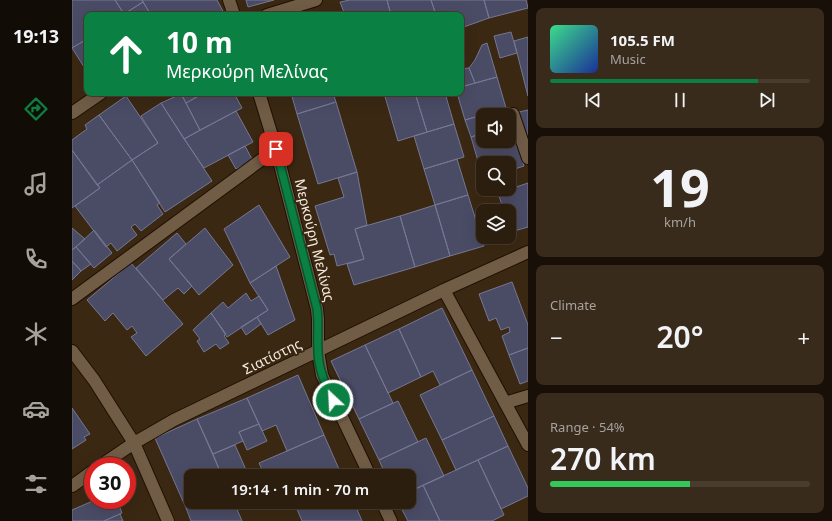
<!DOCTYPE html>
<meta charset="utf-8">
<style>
body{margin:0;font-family:"Noto Sans",sans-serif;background:#382b1c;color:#f1f3f6;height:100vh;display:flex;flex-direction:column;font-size:15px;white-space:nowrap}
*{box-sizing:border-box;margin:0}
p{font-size:13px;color:#a6a29e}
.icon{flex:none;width:22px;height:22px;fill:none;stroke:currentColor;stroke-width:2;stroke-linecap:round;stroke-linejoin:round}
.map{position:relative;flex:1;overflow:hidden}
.details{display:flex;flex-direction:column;gap:8px;padding:8px;background:#181008;width:304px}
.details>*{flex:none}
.hud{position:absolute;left:12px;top:12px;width:380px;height:84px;border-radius:8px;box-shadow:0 4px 16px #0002,0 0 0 1px #483c2e;background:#0b8043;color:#fff;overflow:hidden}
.controls{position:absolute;left:404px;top:108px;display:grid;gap:8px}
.controls a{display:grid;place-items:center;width:40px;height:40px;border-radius:8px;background:#2c1e0e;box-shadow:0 4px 16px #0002,0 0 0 1px #483c2e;font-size:20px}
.speed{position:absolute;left:12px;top:457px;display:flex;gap:8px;font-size:20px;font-weight:700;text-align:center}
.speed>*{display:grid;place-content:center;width:52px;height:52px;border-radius:50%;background:#2c1e0e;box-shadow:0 4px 16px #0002,0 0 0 1px #483c2e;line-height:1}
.speed .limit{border:6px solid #d22;background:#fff;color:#111}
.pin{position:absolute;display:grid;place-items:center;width:34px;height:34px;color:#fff;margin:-17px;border-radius:8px;box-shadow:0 2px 6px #0006}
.me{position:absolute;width:44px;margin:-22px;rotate:335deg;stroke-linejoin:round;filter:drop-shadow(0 0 3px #0008)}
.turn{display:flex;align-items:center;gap:14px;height:84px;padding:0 16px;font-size:18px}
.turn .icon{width:52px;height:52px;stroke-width:2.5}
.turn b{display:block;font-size:28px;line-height:34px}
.big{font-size:30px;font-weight:600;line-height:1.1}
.details .widget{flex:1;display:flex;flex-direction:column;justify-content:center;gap:6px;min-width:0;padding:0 14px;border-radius:8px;background:#382b1c}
.details .dial{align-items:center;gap:0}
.dial b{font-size:52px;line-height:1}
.song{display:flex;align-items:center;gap:12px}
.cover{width:48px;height:48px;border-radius:6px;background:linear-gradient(135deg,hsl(150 70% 55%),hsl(230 70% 35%))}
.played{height:4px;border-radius:2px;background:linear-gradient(90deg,#0b8043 80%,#483c2e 80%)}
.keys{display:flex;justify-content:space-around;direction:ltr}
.heat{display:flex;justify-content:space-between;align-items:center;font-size:22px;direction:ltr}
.charge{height:6px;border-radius:3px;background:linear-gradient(90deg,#34c759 54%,#483c2e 0)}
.trip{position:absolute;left:112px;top:469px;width:232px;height:40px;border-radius:8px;background:#2c1e0e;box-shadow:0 4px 16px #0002,0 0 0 1px #483c2e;font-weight:600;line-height:40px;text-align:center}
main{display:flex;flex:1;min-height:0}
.tab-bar{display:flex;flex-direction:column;width:72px;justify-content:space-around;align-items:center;background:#120c06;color:#a6a29e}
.tab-bar .icon{width:28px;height:28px}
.tab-bar .current{color:#0b8043}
.tab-bar b{font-size:18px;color:#f1f3f6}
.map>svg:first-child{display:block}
.building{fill:#4a4b65;stroke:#767793}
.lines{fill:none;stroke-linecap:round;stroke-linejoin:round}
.minor-casing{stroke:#201000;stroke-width:14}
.minor{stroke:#715c46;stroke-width:12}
.route-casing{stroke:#07532c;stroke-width:10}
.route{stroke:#0b8043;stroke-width:7}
.labels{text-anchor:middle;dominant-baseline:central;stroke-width:4;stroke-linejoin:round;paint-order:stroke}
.street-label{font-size:14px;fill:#f6eadd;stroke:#3a2813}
</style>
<main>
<nav class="tab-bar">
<b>19:13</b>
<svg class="icon current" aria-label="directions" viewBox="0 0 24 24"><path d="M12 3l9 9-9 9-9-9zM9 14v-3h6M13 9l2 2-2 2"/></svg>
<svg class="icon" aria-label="music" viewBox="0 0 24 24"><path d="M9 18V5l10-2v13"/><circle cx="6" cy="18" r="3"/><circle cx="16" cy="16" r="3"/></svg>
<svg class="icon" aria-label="phone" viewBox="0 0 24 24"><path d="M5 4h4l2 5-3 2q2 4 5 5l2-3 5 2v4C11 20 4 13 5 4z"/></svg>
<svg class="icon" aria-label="climate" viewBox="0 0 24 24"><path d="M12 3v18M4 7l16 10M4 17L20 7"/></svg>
<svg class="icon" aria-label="car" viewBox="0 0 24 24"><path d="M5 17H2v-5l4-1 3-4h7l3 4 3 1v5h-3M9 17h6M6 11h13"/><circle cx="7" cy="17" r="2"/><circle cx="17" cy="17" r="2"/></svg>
<svg class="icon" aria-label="filters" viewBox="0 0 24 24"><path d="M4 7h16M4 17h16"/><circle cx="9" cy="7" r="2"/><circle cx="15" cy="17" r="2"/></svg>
</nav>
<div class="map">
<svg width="456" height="521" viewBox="0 0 456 521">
<rect width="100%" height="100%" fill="#3a2813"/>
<!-- building -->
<path class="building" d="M0 0H43L52 14 15 15V39L0 48Z
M43 0H70L71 2 52 14Z
M70 0H145L153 15H91L89 13 86 15H79Z
M174 0H202L176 7Z
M278 0H315L319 15H273L268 2Z
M315 0H359L364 15H319Z
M359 0H412L417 18 389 28V15H364Z
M412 0H454L456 8 417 18Z
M71 2 79 15H51L52 14Z
M439 32 445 53 428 58 422 36Z
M456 37V96L442 41Z
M15 39V69L14 70 0 48Z
M415 43 425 77 403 83 397 68 403 60 410 45Z
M397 68 403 83 389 87V69Z
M425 77 434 108 393 120 385 93H389V87Z
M109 93H130V94L114 103Z
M130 93H162L170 108 128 130 114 103 130 94Z
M219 93H261L264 102 225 114Z
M312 93H343L355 132 326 141Z
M343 93H373L382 124 355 132Z
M109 94 128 130 112 139 89 103Z
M54 96 86 143 60 160 27 115Z
M264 102 285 172 246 184 225 114Z
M89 103 140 181 93 212 60 160 86 143 69 116Z
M434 108 436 115H411V133L399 137 393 120Z
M456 110V145L447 112Z
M164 111 181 142 132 168 112 139Z
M27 115 60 160 25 185 0 150V140L15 129 13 125Z
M382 124 392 157 352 169 342 136Z
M439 124 452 166 437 171V163H411V178L399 137 411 133V141H437V125Z
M173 146 181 161 164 169 156 155Z
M0 150 28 188 0 208Z
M385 159 396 195 363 205 352 169Z
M60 160 88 203 85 205 91 214 69 231 63 224 59 227 65 235 45 251 39 243 34 247 3 206 28 188 25 185Z
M285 172 295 225 283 229 292 259 265 266 262 254 258 255 243 206 272 197 266 178Z
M456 183V227L439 232 437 226V211H432L426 193Z
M396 195 412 246 378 256 363 205Z
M187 205 218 257 178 283 152 229Z
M363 205 378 256 343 267 328 216Z
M328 216 343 267 282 285 275 264 292 259 283 229Z
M0 228 13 239 0 250Z
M133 228 161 265 127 295 97 259Z
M22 230 40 253 22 268 4 247Z
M105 233 114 244 97 259 120 286 112 294 106 288 91 300 64 268Z
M4 247 19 264 9 271 0 261V250Z
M0 261 9 271 0 280Z
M59 263 111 324 74 356 59 337 65 333 60 326 55 330 41 313 33 321 15 300Z
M204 266 223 320 196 335 185 317 196 310 178 283Z
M440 282 456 325V348L437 355 430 336 438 332 437 327 429 330 424 318 417 321 407 294Z
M174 293 179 301 187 296 196 310 155 337 139 313 151 302 156 308Z
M370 308 400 370 368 385 361 371 349 377 327 329Z
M139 313 154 334 152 336 157 343 148 349 144 344 132 352 125 341 128 339 121 330Z
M185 317 189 324 174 335 169 327Z
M327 329 349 377 316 393 293 345Z
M293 345 321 403 287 419 259 361Z
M456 348V381L448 384 437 355Z
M400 370 422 416 370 440 348 395Z
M226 375 252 435 215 451 204 425 190 431 175 398Z
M175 398 187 424 167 432 171 441 141 454 125 419Z
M326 401 346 442 307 460 287 419Z
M0 408 18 434 12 437 14 440 0 449Z
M422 416 436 446 384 470 370 440Z
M125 419 150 476H119V502H128L114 508 83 438Z
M187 424 195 441 175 450 167 432Z
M252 435 270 476H193L187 463Z
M354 438 372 476 337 492V476H314L307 460Z
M163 445 175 472 166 476H150L141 454Z
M436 446 456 488V496L429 509 406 460Z
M406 460 432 515 420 521H368L351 485Z
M351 485 368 521H336L326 502H337V492Z
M23 500H45L50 513 32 521H0V510Z
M128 502H162L170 521H119L114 508Z
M204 502H222L207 509Z
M222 502H282L290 521H230Z
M48 514 51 521H32Z"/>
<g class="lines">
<!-- minor casing -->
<g class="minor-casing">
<path id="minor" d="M157 0 162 15
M195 15 244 0
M187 93 204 149 245 309 246 319V351L250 375 298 476
M0 113 29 93
M441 114 456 158
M372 290 456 445
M0 299 204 149
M0 351 22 380 62 443 96 521
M433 403 456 396
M28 466 62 443 102 420 372 290 456 252
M0 486 21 471
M310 502 319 521"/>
</g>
<!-- minor -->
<use href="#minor" class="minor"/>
</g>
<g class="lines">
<!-- route casing -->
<g class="route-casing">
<path id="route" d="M204 149 245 309C247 323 245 336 246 350 246 368 253 384 261 400"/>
</g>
<!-- route -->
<use href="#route" class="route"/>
</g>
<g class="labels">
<!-- street labels -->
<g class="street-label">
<text transform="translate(243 240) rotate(76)">Μερκούρη Μελίνας</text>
<text transform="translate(200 356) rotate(-26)">Σιατίστης</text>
</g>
</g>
</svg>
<div class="controls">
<a><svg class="icon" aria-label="sound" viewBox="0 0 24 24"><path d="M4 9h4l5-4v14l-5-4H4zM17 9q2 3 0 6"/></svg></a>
<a><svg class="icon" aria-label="search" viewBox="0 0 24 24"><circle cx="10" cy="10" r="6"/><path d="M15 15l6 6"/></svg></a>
<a><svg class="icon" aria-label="layers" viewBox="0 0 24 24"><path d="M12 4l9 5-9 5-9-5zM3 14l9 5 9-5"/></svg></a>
</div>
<div class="speed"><div class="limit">30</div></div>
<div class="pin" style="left:204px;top:149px;background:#d93025"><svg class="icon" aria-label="arrive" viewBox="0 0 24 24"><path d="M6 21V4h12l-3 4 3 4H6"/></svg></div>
<svg class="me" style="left:261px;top:400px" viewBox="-20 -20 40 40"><circle r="17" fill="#0b8043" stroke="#fff" stroke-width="3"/><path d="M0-11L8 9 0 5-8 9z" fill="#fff"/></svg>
<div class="trip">19:14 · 1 min · 70 m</div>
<div class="hud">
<div class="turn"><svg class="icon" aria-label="ahead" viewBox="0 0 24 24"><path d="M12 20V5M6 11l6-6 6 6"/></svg><div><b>10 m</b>Μερκούρη Μελίνας</div></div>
</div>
</div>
<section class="details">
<div class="widget">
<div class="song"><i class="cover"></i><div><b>105.5 FM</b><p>Music</p></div></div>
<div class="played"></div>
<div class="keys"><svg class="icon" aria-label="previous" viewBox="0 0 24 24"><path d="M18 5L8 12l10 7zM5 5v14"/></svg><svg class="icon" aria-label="pause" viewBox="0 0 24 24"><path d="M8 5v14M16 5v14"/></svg><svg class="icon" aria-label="next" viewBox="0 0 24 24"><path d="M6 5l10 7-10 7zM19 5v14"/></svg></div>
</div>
<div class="widget dial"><b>19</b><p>km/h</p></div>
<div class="widget"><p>Climate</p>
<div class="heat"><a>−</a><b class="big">20°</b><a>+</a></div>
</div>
<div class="widget"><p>Range · 54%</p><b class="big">270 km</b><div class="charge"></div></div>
</section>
</main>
